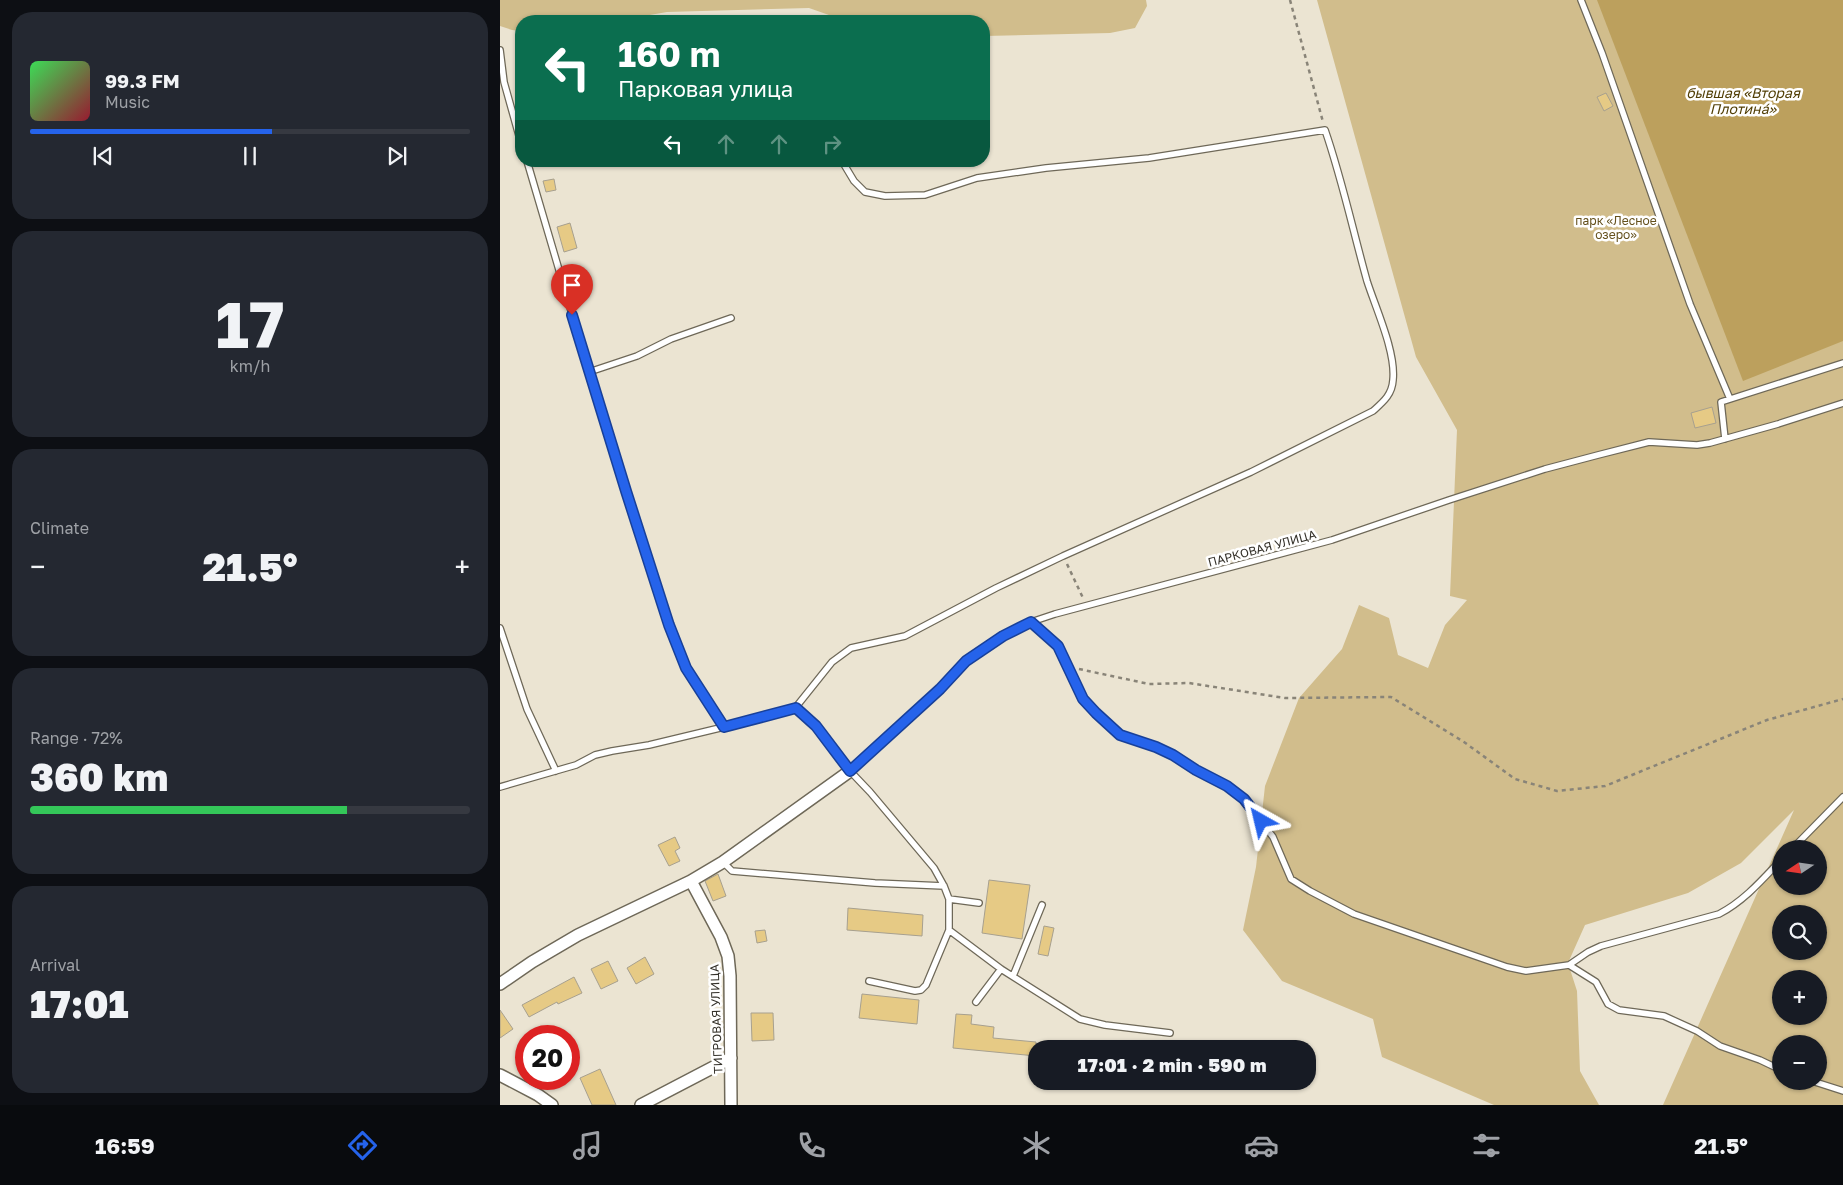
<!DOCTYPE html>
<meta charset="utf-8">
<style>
body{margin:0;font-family:"Golos Text",sans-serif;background:#242831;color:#f1f3f6;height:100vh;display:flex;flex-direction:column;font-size:19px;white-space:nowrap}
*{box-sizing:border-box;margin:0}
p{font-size:16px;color:#9ea1a6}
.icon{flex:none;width:28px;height:28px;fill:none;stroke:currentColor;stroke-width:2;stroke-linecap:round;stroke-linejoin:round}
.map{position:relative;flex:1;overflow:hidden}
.sheet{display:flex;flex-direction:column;gap:12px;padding:12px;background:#0d0f14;width:500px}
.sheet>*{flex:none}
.guide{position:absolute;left:15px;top:15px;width:475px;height:152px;border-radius:20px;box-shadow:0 1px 4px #0004;background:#0b6e4f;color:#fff;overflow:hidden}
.needle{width:32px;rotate:257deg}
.controls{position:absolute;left:1272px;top:840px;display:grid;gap:10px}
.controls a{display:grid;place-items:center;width:55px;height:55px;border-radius:50%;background:#171b24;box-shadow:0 1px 4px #0004;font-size:25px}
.speed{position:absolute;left:15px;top:1025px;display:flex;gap:10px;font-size:25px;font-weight:700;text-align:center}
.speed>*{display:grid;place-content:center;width:65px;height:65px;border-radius:50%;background:#171b24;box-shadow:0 1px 4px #0004;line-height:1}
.speed .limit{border:8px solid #d22;background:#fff;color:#111}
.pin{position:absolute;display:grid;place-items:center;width:42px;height:42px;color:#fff;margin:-51px -21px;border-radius:50% 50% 50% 0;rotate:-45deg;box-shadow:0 0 5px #0007}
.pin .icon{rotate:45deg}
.me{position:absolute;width:55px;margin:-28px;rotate:323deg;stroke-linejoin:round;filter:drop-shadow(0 0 4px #0008)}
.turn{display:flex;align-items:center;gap:18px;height:105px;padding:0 20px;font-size:22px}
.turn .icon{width:65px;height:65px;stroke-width:2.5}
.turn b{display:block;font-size:35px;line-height:42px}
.lanes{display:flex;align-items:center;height:48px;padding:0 20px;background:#0003;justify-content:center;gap:25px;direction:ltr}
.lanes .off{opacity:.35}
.big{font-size:38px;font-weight:800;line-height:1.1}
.sheet .widget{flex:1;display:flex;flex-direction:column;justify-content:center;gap:8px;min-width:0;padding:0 18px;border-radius:20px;background:#242831}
.sheet .dial{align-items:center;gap:0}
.dial b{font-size:65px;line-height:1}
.song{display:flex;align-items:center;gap:15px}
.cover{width:60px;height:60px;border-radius:8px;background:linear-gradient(135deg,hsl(130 70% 55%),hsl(350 70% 35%))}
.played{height:5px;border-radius:2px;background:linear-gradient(90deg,#2563eb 55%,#363941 55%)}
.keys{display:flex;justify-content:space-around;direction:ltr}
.heat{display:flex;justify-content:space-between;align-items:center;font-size:28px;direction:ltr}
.charge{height:8px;border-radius:4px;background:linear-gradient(90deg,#34c759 72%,#363941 0)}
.trip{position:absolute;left:528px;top:1040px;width:288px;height:50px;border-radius:20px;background:#171b24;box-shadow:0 1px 4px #0004;font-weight:800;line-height:50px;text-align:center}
.dock{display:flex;height:80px;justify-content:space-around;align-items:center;background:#090b0e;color:#9ea1a6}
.dock .icon{width:35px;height:35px}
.dock .on{color:#2563eb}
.dock b{font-size:22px;color:#f1f3f6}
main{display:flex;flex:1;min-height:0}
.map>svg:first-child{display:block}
.green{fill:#d1bd8c;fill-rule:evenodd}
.water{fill:#bca05d}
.building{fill:#e6ca85;stroke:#a7a08f}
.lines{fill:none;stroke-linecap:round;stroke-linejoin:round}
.service-casing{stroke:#6e6858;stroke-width:8}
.minor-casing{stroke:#6e6858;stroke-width:14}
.path{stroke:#898478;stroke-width:2.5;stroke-dasharray:4 4;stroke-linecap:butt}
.service{stroke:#fff;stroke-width:5.5}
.minor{stroke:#fff;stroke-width:11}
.route-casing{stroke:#184099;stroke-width:12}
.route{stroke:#2563eb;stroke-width:9}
.labels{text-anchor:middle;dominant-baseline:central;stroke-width:5;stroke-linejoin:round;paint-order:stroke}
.park-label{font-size:12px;fill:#65511d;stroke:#fff}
.street-label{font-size:12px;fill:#34312a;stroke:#fff}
.water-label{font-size:14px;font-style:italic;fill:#523f06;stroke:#fff}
</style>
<main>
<section class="sheet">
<div class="widget">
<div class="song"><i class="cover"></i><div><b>99.3 FM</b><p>Music</p></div></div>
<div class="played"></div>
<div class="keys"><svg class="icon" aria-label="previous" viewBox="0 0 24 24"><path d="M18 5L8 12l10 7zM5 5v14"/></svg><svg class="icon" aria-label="pause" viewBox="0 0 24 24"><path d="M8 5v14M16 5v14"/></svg><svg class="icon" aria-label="next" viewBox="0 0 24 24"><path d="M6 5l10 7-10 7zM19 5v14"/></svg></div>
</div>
<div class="widget dial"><b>17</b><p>km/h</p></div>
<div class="widget"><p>Climate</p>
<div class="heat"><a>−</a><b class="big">21.5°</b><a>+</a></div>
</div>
<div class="widget"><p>Range · 72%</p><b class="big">360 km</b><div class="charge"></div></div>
<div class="widget"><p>Arrival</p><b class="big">17:01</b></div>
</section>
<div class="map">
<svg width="1343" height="1105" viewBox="0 0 1343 1105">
<rect width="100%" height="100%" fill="#ebe4d2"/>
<!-- green -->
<path class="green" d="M0 0H646L647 6 635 28 610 33 484 36V21H346L309 8 167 12 115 21H21V31L12 30 0 26Z
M817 0H1343V1105H1163L1294 810 1241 863 1188 893 1085 925 1068 963 1077 991 1080 1071 1099 1105H994L882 1057 873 1019 782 981 743 930 756 867 765 786 799 698 842 649 859 605 889 618 898 655 928 668 945 625 967 600 950 596 957 430 916 357ZM1281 849H1319V886H1281ZM1281 914H1319V951H1281ZM1281 979H1319V1016H1281ZM1281 1044H1319V1081H1281Z"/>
<!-- water -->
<path class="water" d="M1097 0H1343V341L1243 381Z"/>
<!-- building -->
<path class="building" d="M1106 93 1113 106 1104 111 1097 97Z
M54 179 56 190 46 192 43 181Z
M70 223 77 248 64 252 57 227Z
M1212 407 1216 423 1195 428 1191 413Z
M175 837 180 848 175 851 180 861 169 866 158 845Z
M218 874 226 896 213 901 205 881Z
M489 880 530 885 522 939 482 933Z
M348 908 423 915 422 936 347 930Z
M544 926 554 928 548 956 538 954Z
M265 930 267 941 257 943 255 931Z
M145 957 154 974 136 984 127 968Z
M108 961 118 981 101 989 91 969Z
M74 977 82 993 58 1004 57 1002 29 1017 22 1005Z
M362 994 419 1000 417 1024 359 1018Z
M0 1010 13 1029 0 1038Z
M251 1013H273L274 1040 252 1041Z
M456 1014 472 1015 471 1024 494 1027 493 1038 536 1042V1056L453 1048Z
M100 1069 116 1105H92L80 1078Z"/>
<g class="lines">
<!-- service casing -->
<g class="service-casing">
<path id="service" d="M1081 0 1102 53 1190 304 1230 399
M0 50 4 82 21 143
M27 161 89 372 169 625 186 668 224 727 296 707 316 726 350 771 370 792 434 868 444 886 449 899V930L426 985 421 990 415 991 369 981
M89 372 137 356 171 339 231 318
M1225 439 1221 402 1343 363
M531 622 558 646 583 699 596 713 620 735 656 747 673 755 697 770 727 786 744 799 773 837 791 879 810 891 854 914 1007 967 1026 971 1069 965 1088 952 1101 946 1219 914C1244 901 1262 880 1281 860
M0 628 27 709 56 771
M296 707 332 662 351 648 405 636 496 588 563 556 751 472 873 411C883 402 892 395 893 380 896 352 876 309 867 281 853 231 842 179 825 130L649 158 546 168 477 178 425 195 385 196 365 192 354 181 342 161
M350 771 440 689 466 661 503 636 531 622 555 614 832 540 949 500 1045 469 1098 455 1149 442 1197 445 1210 443 1278 424 1343 403
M0 787 76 765 95 755 112 751 149 745 224 727
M1292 849 1343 797
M223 862 232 871 375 883 444 886
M449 899 479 903
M449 930 501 969 580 1019 605 1025 670 1033
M1069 965 1096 982 1108 1004 1119 1010 1164 1016 1197 1031 1220 1046 1260 1060 1281 1070
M513 976 542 905
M476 1002 501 969
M1312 1081 1343 1091"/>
</g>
<!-- minor casing -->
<g class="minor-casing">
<path id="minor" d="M191 881 221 937 228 956 230 976 231 1105
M0 984 32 962 78 935 191 881 223 862 350 771
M0 1075 38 1095 52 1105
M141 1105 231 1058"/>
</g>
<!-- path -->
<path class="path" d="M790 0 823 122
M567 564 583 598
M579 669 649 684 689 683 785 698 891 697 964 742 1015 779 1057 791 1105 786 1267 720 1343 699"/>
<!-- service -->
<use href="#service" class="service"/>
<!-- minor -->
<use href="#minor" class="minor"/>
</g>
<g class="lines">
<!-- route casing -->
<g class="route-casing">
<path id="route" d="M72 315 126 491 169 625 186 668 224 727 296 708 316 726 350 771 440 689 466 661 503 636 531 622 558 646 583 699 596 713 620 735 656 747 673 755 696 770 727 786 744 799 761 821"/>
</g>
<!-- route -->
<use href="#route" class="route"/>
</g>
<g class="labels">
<!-- park labels -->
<g class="park-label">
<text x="1116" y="220">парк «Лесное<tspan x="1116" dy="14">озеро»</tspan></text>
</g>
<!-- street labels -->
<g class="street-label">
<text transform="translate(762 548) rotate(-15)">ПАРКОВАЯ УЛИЦА</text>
<text transform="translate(216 1019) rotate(-92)">ТИГРОВАЯ УЛИЦА</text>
</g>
<!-- water labels -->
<g class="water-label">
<text x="1243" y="92">бывшая «Вторая<tspan x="1243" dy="16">Плотинá»</tspan></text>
</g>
</g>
</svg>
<div class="controls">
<a><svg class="needle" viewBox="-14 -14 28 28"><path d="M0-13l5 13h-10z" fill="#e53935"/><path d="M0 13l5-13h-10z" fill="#9ea1a6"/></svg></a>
<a><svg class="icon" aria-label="search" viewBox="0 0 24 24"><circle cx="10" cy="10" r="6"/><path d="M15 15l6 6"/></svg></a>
<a>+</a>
<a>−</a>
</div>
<div class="speed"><div class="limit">20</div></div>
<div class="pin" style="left:72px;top:315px;background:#d93025"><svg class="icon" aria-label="arrive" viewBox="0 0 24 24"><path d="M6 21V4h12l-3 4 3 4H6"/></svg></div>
<svg class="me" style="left:761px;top:821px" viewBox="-20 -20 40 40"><path d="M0-17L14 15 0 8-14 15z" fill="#2563eb" stroke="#fff" stroke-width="4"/></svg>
<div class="trip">17:01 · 2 min · 590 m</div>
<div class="guide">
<div class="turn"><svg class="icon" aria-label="left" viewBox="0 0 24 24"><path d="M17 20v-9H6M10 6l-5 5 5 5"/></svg><div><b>160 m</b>Парковая улица</div></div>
<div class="lanes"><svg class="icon" aria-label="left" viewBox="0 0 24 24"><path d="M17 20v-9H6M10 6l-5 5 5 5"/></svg><svg class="icon off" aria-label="ahead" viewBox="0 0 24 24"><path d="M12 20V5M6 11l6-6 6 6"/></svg><svg class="icon off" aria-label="ahead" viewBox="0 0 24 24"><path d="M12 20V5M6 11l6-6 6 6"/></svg><svg class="icon off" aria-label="right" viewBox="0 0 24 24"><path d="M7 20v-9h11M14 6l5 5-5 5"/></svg></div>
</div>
</div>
</main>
<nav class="dock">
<b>16:59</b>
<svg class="icon on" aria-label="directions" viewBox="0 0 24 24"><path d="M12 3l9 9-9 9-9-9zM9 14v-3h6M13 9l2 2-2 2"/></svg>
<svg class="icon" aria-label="music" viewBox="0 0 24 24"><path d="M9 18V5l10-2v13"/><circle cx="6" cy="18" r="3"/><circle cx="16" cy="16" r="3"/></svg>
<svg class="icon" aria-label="phone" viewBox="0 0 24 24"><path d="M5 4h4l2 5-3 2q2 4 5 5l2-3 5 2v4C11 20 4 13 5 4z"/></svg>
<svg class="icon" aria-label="climate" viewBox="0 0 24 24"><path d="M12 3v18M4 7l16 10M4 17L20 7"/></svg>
<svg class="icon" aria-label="car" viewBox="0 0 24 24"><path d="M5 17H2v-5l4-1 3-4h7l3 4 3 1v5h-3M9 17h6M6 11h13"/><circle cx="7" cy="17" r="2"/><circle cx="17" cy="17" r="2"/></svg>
<svg class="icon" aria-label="filters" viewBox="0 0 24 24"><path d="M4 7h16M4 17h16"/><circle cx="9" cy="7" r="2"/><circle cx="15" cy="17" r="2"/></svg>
<b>21.5°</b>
</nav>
